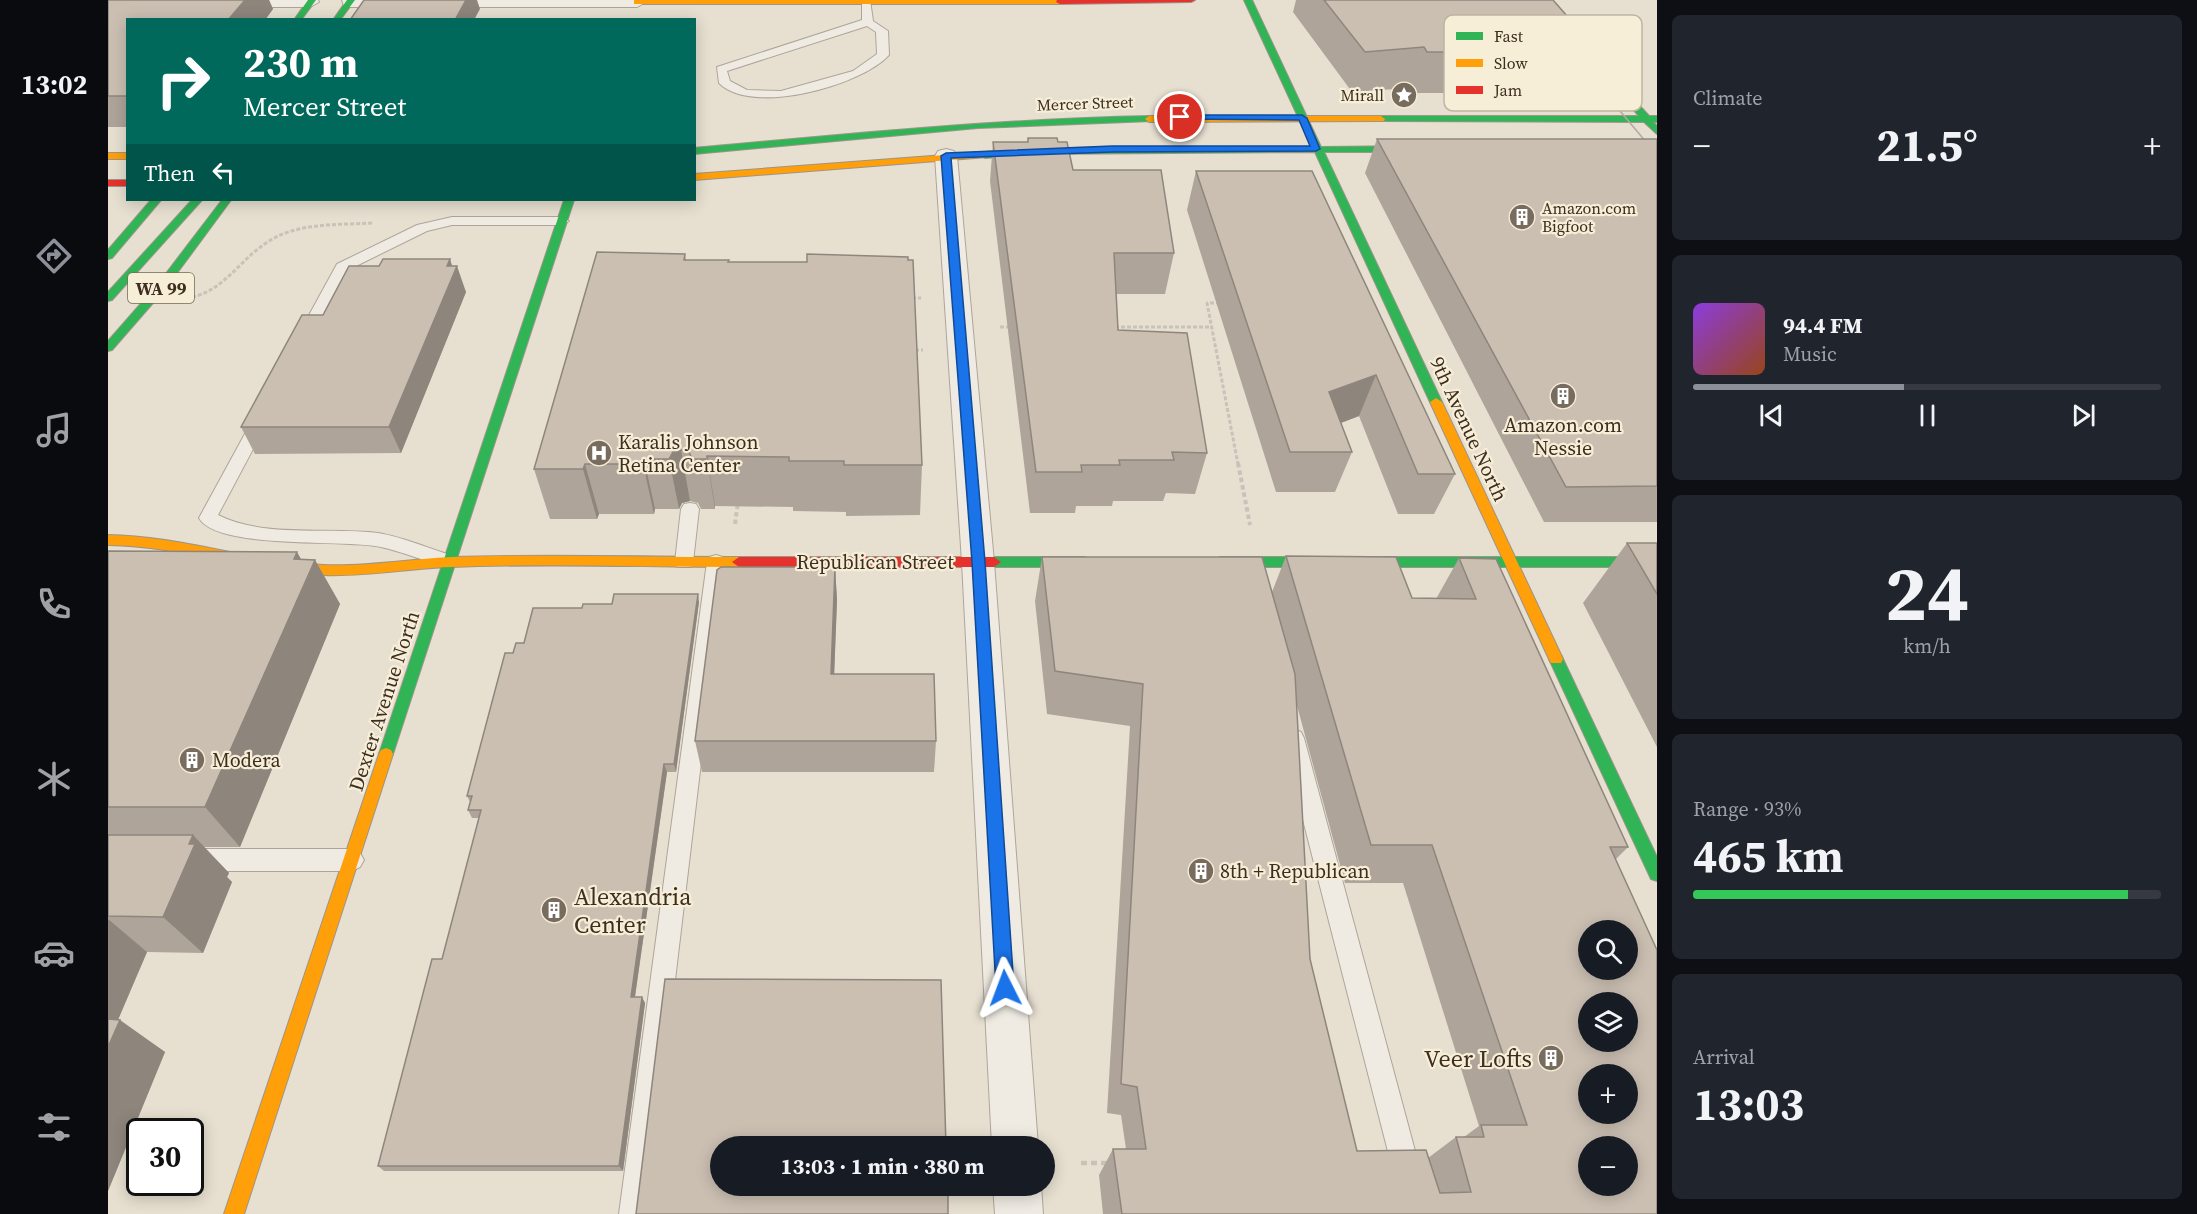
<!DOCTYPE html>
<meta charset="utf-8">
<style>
body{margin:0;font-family:"Source Serif 4",serif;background:#20242c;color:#f1f3f6;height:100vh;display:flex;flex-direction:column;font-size:22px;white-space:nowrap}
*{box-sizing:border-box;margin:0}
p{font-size:20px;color:#9ea1a6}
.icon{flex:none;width:33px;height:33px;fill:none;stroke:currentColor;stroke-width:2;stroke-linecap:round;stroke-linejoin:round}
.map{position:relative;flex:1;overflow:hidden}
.details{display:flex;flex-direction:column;gap:15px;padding:15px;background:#0d0f14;width:540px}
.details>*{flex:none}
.banner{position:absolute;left:18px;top:18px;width:570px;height:183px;border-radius:0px;box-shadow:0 3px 15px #0003;background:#00695c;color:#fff;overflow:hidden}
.controls{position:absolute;left:1470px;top:920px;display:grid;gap:12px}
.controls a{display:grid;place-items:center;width:60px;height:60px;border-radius:50%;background:#171b24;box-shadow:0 3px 15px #0003;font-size:30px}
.speed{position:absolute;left:18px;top:1118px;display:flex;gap:12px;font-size:30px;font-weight:700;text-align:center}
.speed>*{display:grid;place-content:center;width:78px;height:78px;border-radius:50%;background:#171b24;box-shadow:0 3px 15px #0003;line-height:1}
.speed .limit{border:3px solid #111;border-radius:9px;background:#fff;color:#111}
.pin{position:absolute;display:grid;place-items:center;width:51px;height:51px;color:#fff;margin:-26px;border:3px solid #fff;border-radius:50%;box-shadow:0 2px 6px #0007}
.me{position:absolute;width:66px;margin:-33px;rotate:357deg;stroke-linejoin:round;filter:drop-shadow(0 0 4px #0008)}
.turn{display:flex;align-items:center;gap:21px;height:126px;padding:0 18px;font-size:27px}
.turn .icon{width:78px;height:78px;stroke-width:2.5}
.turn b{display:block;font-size:42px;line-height:51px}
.then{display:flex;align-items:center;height:57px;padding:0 18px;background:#0003;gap:12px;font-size:22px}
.big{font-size:45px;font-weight:700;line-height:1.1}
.details .card{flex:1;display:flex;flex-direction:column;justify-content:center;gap:9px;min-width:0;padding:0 21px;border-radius:9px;background:#20242c}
.details .dial{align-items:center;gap:0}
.dial b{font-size:78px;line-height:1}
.song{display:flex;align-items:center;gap:18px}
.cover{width:72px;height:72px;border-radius:9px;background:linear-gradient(135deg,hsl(270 70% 55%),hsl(20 70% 35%))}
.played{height:6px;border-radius:3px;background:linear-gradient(90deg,#8c9099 45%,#363941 45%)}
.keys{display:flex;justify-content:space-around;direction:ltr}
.heat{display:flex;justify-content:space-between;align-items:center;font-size:33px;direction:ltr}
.charge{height:9px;border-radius:4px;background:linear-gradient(90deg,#34c759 93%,#363941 0)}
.trip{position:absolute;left:602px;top:1136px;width:345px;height:60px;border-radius:30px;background:#171b24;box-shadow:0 3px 15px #0003;font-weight:700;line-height:60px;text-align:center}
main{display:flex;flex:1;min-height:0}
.menu{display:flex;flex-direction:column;width:108px;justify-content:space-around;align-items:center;background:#090b0e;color:#9ea1a6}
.menu .icon{width:42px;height:42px}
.menu .active{color:#8c9099}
.menu b{font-size:27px;color:#f1f3f6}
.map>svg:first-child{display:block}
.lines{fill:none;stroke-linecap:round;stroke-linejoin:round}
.lane-casing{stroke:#ada599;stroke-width:2}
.street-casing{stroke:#ada599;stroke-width:2}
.fast-casing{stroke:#9c958a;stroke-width:2}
.slow-casing{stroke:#9c958a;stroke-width:2}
.jam-casing{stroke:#9c958a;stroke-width:2}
.path-far2{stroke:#c8c2b9;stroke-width:3;stroke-dasharray:4 2;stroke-linecap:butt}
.path-far1{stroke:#c8c2b9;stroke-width:4;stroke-dasharray:4.5 3;stroke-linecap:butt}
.path{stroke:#c8c2b9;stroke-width:4.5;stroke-dasharray:6 4;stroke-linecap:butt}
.lane{fill:#efebe3;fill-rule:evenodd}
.street{fill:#efebe3;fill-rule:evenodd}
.fast{fill:#30b455;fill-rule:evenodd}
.slow{fill:#ff9f0a;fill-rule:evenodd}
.jam{fill:#e5322d;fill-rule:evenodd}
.tram{stroke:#afaaa2;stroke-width:1.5}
.wall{fill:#afa499;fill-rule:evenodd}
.shaded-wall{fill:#8e867d}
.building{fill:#cbbfb2;stroke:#8e867d;stroke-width:1.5;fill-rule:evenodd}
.route{fill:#1a73e8;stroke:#114b97;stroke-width:1.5}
.labels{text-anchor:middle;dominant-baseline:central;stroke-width:4.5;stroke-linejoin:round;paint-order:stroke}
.far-poi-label{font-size:16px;fill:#3d2e20;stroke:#f7eed8;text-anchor:end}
.far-street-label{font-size:16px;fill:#3d2e20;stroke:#f7eed8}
.shield{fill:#f7eed8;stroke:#756857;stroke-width:1.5}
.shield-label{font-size:18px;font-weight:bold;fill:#3d2e20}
.poi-label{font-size:20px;fill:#3d2e20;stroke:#f7eed8;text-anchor:start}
.street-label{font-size:20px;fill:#3d2e20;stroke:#f7eed8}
.near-poi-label{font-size:24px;fill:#3d2e20;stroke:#f7eed8;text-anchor:start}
.key{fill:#f7eed8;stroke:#bfb4a1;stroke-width:1.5}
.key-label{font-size:16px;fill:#3d2e20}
</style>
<main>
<nav class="menu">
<b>13:02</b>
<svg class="icon active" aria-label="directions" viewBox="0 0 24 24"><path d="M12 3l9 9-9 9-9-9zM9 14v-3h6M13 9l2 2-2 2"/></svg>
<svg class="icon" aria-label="music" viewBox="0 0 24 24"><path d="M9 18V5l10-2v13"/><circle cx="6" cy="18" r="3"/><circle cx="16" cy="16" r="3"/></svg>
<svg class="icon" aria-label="phone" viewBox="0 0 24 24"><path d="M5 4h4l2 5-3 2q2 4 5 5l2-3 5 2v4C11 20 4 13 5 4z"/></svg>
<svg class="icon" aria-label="climate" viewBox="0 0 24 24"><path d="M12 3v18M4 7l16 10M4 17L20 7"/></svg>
<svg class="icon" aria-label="car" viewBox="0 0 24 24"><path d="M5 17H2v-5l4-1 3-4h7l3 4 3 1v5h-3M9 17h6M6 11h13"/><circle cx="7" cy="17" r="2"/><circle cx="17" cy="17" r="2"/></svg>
<svg class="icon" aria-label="filters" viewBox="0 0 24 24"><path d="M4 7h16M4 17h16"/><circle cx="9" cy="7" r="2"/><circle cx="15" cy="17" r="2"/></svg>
</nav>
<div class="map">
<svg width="1549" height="1214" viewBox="0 0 1549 1214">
<rect width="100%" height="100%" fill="#e7e0d1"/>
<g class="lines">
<!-- lane casing -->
<g class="lane-casing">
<path id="lane" d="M754 0H762L765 21 780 31 781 55C753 86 643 116 611 83L609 67 754 20ZM759 26 768 32 769 54 745 71 673 91 639 90 622 81 619 71Z
M344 217H454L461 221 454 225H344L319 231 240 270 203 340H191L189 337 229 264 309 225Z
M153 413 161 419 110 515C155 538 221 527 270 533 295 537 322 549 346 556L348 561 346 566 339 568C317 561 295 552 273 547 238 539 109 550 91 518L145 419Z
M582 503 588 504 591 509 585 562 583 567H569L567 562 573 509 576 504Z
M608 555 615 557 617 562 539 1214H511L599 562 601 557Z
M1185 729 1193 732 1196 738 1324 1214H1296L1174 738 1177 732Z
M82 849H244L252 853 256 860 252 867 244 871H82L74 867 70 860 74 853Z"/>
</g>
<!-- street casing -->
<g class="street-casing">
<path id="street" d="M111 0H210L211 2 202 7H119L113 6Z
M234 0H537L538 2 529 7H242L236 6Z
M838 149 846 151 849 156 886 562 930 1146H884L854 562 827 156 830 151Z
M885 1185H933L935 1214H887Z"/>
</g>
<!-- fast casing -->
<g class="fast-casing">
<path id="fast" d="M200 0H208L193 20H186Z
M239 0H247L232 20H225Z
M1136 0H1144L1213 147 1310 146 1314 149 1310 152H1216L1334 402 1332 405 1328 406 1322 402 1207 152 928 154 877 158 872 155 877 152 928 148 1204 147Z
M1428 0H1436L1541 116H1549V122H1545L1549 126V134L1536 122 1270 121 1269 119 1273 116H1531Z
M1041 116 1045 119 1044 121 870 128 586 154V148C738 134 889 119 1041 116Z
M43 200H53L4 258 0 259V250Z
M84 200H94L4 300 0 301V292Z
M114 200H123L58 288 4 350 0 351V341L50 284Z
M456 200H466L285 754 283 758 278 760 273 758 271 754Z
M886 557H977L984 562 977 567H886L879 562Z
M1112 557H1549V567H1112L1105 562Z
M1448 653 1453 655 1455 659 1549 857V881L1543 879 1441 659 1443 655Z"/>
</g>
<!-- slow casing -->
<g class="slow-casing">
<path id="slow" d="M526 0H953L956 2 952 4H526Z
M1273 116 1277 119 1276 121 1041 122 1037 119 1041 116Z
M877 152 882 155 880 157 586 180V174Z
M0 153H20V159H0Z
M1328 398 1334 402 1455 659 1453 663H1443L1441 659 1322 402Z
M0 535C74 536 143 562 216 565 259 567 301 559 344 557 439 554 535 557 631 557L638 562 631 567C535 567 439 563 344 567 301 568 259 577 216 575 143 572 74 546 0 545Z
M278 748 283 750 285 754 136 1214H116L271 754 273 750Z"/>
</g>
<!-- jam casing -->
<g class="jam-casing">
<path id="jam" d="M949 0H1087L1083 2 952 4 948 2Z
M0 180H20V186H0Z
M631 557H886L893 562 886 567H631L624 562Z"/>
</g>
<!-- path-far2 -->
<path class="path-far2" d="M84 297C115 291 132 260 158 243 188 222 231 225 266 223
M804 298H813
M1112 303H1099L1130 464
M892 327H904
M1007 327H1104
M807 350H815"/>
<!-- path-far1 -->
<path class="path-far1" d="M1130 463 1142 525
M627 524 630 502"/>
<!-- path -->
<path class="path" d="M973 1163H1002"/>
<!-- lane -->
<use href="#lane" class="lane"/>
<!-- street -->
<use href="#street" class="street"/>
<!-- fast -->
<use href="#fast" class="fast"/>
<!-- slow -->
<use href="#slow" class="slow"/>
<!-- jam -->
<use href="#jam" class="jam"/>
<!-- tram -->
<path class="tram" d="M1475 67 1549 155"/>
</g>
<!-- wall -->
<path class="wall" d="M0 0H161L165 9 157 20H20V127H0Z
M1188 0H1445L1496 58 1476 99 1416 98 1413 93H1305L1302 88 1244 92 1185 12Z
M920 138 950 142 965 170 1066 253 1057 294H1008L1010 330 1099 453 1087 494 1058 493 1055 501H1005L1004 506H968L967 513H922L882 181 885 142H919Z
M1269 139H1549V522H1436L1257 173Z
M1088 171H1204L1347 474 1326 514H1290L1251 416 1233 423 1244 452 1227 492H1168L1079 210Z
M577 254 578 260 621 262 814 465 812 515 738 516V512L685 511V507L607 506V509H593L590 503 582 501 574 503 571 509H547L546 514H491L489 519H442L426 469Z
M342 259 344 266 358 292 293 453 147 454 133 427 215 315 271 266Z
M1519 543H1549V747L1475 603Z
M0 551 207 560 232 604 132 847H96L121 873 119 877 124 882 95 953 39 952 10 1020 57 1052 0 1191Z
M1178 556 1304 598 1328 599 1351 558 1520 847 1508 859 1549 1214H995L991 1175 1005 1149H1018L1013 1115 999 1113 1022 726 939 714 927 601 934 557 1164 592ZM1188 702 1237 883H1295L1371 1126 1356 1137H1348L1320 1158 1249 1151 1202 959Z
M727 567 729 600 726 674 828 741 826 772H594L587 741Z
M591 602 568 772H559L527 997 537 1003 515 1171H276L270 1166 334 959 371 818H364L360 810 362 802 359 796 405 653 416 643 474 608 504 604Z"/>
<!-- shaded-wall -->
<path class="shaded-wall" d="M137 0H161L165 9 157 20H120Z
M358 0H369L372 9 366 20H347Z
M342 259 346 273 349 266 358 292 293 453 281 427Z
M1268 375 1251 416 1206 433 1221 392Z
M573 450 582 501 574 503 571 509 561 459 565 452Z
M599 456 607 506V509L599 459Z
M536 459 547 509 546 514 535 464Z
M477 464 491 514 489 519 475 469Z
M189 552 201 573 207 560 232 604 132 847 97 807Z
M727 567 729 600 725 706 723 674Z
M590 594 591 602 568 772 566 764Z
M556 764 559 772 526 1003 523 997Z
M85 835 121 873 119 877 124 882 95 953 55 917Z
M0 919 39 952 0 1043Z
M534 997 537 1003 515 1171 511 1166Z
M12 1020 57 1052 0 1191V1047Z"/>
<!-- building -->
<path class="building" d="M0 0H137L120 20H20V96H0Z
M256 0H358L347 20H242Z
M1216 0H1445L1496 58 1434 57 1431 52H1319L1316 47 1257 52Z
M920 138H949L950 142H959L965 170H1053L1066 253H1006L1010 330 1079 333 1099 453 1064 452 1066 460H1011L1012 465H973L974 472H928L885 142H920Z
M1269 139H1549V486L1458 487Z
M1088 171H1204L1347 474H1310L1268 375 1221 392 1244 452H1182Z
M489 252 577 254 576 260H621L620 262H699V254L800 257V260H805L814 465H736V461H681V457L599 456V459H584L581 452 573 450 565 452 561 459H536L535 464H477L475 469H426Z
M275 259H342L339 266H349L281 427H133L194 315H215L241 266H271Z
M1519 543H1549V594Z
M0 551 189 552 186 559 207 560 97 807H0Z
M1178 556 1288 557 1304 598 1368 599 1351 558 1388 559 1520 847H1502L1549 950V1214H1014L1005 1149H1038L1029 1087 1013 1084 1035 684 947 671 934 557H1154L1187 674 1202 959 1249 1151 1318 1150 1332 1193 1363 1192 1348 1137H1376L1373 1125H1419L1324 845H1263ZM1480 930H1520V969H1480ZM1480 1002H1520V1041H1480ZM1480 1074H1520V1113H1480ZM1480 1146H1520V1185H1480Z
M613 567H727L723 674H826L828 741H587L609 570Z
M506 594H590L566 764H556L523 997H534L511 1166H270L324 959H334L373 810H360L364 796H359L397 653H405L408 643H416L425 608H474L475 604H504Z
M0 835H85L81 844H87L55 917 0 916Z
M557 979 833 980 838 1146H612V1185H840V1214H528Z
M0 1019 12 1020 0 1047Z"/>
<!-- route -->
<path class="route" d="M1072 115H1194L1199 118 1212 149 1208 151 1004 152 843 158 877 562 906 988 903 995 897 997 891 995 888 988 864 562 833 156 838 153 1004 146H1202L1191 120 1069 119 1068 117Z"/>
<!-- icons -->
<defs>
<g id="sight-disc" transform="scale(1.35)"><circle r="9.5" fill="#786c5e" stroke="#f7eed8"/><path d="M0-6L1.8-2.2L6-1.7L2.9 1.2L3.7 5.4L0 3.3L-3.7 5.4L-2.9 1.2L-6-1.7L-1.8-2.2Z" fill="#fff"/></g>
<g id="building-disc" transform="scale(1.35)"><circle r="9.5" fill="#786c5e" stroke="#f7eed8"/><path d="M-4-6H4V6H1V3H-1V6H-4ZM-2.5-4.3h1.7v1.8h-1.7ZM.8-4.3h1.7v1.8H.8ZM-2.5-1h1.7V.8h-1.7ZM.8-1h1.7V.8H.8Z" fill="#fff"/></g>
<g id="hospital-disc" transform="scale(1.35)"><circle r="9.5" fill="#786c5e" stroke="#f7eed8"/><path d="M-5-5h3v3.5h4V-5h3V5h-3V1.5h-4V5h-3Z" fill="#fff"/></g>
</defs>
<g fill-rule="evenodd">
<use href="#sight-disc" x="1296" y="95"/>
<use href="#building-disc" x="1414" y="217"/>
<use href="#building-disc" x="1455" y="396"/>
<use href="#hospital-disc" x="491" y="453"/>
<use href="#building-disc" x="84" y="760"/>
<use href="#building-disc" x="1093" y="871"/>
<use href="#building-disc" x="446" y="910"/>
<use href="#building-disc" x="1443" y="1058"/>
</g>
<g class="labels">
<!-- far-poi labels -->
<g class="far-poi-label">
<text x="1276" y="95">Mirall</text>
<text x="1434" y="208" text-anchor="start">Amazon.com<tspan x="1434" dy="18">Bigfoot</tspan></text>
</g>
<!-- far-street labels -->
<g class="far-street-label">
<text transform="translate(977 103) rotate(-2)">Mercer Street</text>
</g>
<!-- shield labels -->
<rect class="shield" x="20" y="273" width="66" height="30" rx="4.5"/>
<g class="shield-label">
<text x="53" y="288">WA 99</text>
</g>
<!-- poi labels -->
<g class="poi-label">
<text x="1455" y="425" text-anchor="middle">Amazon.com<tspan x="1455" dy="23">Nessie</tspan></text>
<text x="510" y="442">Karalis Johnson<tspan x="510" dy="23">Retina Center</tspan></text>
<text x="104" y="760">Modera</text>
<text x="1112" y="871">8th + Republican</text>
</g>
<!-- street labels -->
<g class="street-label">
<text transform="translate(1361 429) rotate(65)">9th Avenue North</text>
<text x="767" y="562">Republican Street</text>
<text transform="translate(276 701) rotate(-72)">Dexter Avenue North</text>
</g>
<!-- near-poi labels -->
<g class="near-poi-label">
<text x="466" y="896">Alexandria<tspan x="466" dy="28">Center</tspan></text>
<text x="1424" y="1058" text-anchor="end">Veer Lofts</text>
</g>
</g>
<!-- legend -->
<rect x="1336" y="15" width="198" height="96" rx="9" class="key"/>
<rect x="1348" y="32" width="27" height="8" fill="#30b455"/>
<rect x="1348" y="59" width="27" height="8" fill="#ff9f0a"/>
<rect x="1348" y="86" width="27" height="8" fill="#e5322d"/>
<g class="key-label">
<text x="1386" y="42">Fast</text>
<text x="1386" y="69">Slow</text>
<text x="1386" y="96">Jam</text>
</g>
</svg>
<div class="controls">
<a><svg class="icon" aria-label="search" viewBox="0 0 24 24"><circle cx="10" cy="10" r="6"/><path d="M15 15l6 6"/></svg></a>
<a><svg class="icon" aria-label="layers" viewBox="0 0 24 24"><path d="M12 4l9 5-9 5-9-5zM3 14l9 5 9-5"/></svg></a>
<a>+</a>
<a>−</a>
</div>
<div class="speed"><div class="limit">30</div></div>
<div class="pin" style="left:1072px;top:117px;background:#d93025"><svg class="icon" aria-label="arrive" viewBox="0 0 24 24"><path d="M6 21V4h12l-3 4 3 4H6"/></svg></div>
<svg class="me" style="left:897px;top:988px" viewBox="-20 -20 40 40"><path d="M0-17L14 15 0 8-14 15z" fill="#1a73e8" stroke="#fff" stroke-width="4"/></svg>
<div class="trip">13:03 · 1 min · 380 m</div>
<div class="banner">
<div class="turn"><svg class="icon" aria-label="right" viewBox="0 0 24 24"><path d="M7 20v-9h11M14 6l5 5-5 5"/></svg><div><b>230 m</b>Mercer Street</div></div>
<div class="then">Then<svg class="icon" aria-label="left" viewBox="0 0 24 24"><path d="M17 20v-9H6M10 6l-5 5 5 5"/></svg></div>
</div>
</div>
<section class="details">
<div class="card"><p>Climate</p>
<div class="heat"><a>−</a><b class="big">21.5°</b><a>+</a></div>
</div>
<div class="card">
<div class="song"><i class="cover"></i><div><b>94.4 FM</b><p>Music</p></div></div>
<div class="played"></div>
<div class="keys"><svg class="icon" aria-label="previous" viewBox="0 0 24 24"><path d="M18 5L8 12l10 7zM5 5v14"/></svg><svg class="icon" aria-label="pause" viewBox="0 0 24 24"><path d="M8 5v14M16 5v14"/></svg><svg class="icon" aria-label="next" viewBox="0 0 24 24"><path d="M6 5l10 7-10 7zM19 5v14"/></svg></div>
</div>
<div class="card dial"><b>24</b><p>km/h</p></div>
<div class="card"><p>Range · 93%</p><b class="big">465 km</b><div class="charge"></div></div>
<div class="card"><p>Arrival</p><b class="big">13:03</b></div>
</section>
</main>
